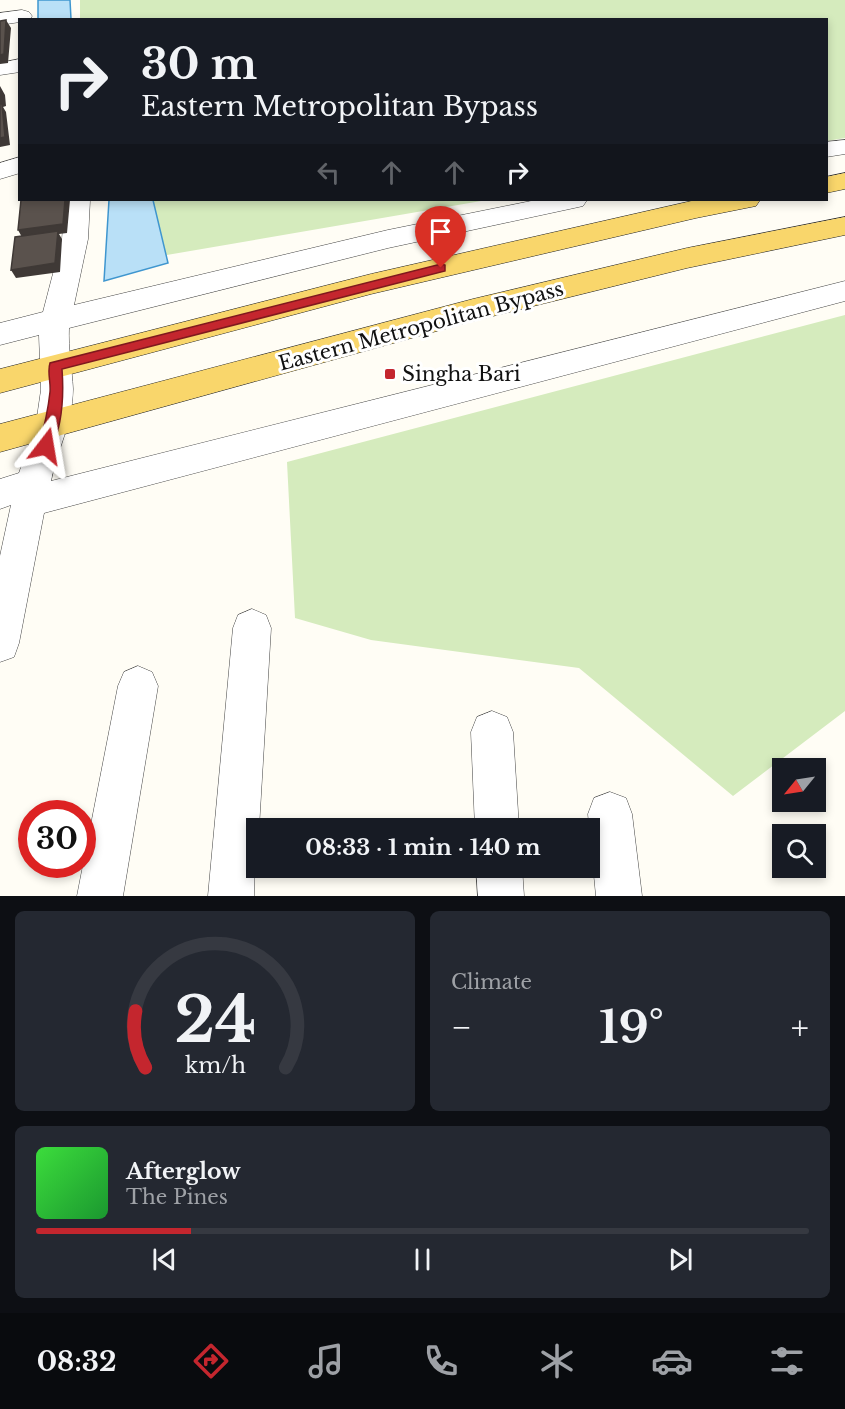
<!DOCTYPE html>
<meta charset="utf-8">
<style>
body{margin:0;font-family:"Libre Baskerville",serif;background:#242831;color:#f1f3f6;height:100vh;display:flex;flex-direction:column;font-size:22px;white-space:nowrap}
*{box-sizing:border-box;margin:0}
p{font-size:20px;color:#9ea1a6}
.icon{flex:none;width:33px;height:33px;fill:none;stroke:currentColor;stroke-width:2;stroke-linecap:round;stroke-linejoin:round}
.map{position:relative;height:896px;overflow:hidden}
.side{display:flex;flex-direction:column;gap:15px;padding:15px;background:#0d0f14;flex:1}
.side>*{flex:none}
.guide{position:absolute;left:18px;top:18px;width:810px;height:183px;border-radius:0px;box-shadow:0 3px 9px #0003;background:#171b24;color:#f1f3f6;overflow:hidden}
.needle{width:39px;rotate:240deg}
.fabs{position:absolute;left:772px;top:758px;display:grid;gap:12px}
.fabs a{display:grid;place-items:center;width:54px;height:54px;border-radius:0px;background:#171b24;box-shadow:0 3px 9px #0003;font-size:30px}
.speed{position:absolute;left:18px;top:800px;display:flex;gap:12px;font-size:30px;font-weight:700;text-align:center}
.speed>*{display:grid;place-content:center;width:78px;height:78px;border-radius:50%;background:#171b24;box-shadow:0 3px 9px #0003;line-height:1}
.speed .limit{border:9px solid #d22;background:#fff;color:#111}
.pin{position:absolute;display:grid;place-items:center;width:51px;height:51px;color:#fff;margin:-62px -26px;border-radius:50% 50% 50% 0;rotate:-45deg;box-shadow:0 0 6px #0007}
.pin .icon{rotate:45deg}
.me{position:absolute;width:66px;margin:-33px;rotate:14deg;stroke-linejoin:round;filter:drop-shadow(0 0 4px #0008)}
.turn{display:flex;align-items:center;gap:21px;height:126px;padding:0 24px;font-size:27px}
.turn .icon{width:78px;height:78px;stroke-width:2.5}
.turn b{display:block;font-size:42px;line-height:51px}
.lanes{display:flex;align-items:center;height:57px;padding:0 24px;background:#0003;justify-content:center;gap:30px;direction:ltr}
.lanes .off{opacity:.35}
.big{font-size:45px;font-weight:700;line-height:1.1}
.side .card{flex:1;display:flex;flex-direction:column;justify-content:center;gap:9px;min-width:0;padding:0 21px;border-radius:9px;background:#242831}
.side .dial{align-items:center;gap:0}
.dial svg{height:156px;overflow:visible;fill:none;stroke:#363941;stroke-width:7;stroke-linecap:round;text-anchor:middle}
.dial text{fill:#f1f3f6;stroke:none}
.song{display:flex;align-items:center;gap:18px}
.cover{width:72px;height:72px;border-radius:9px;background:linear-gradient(135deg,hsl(120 70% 55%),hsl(130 70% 35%))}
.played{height:6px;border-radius:3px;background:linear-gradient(90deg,#c4262e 20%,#363941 20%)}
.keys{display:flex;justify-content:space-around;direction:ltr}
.heat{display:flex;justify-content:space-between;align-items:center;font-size:33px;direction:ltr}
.side .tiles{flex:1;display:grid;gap:15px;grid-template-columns:1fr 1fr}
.card:last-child{grid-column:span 2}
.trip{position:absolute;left:246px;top:818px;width:354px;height:60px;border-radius:0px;background:#171b24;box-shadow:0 3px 9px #0003;font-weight:700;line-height:60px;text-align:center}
.dock{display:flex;height:96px;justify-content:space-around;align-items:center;background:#090b0e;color:#9ea1a6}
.dock .icon{width:42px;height:42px}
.dock .current{color:#c4262e}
.dock b{font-size:27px;color:#f1f3f6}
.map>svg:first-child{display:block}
.green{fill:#d5ebbd}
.water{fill:#b9e0f7;stroke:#3f96cf;stroke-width:1.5}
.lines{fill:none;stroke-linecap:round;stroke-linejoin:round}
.minor-casing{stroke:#444;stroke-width:1}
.major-casing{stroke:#222;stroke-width:1}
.minor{fill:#fff;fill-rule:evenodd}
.major{fill:#f9d66b;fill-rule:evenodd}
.shaded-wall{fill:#3f3936}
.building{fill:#5a524d;stroke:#3f3936;stroke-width:1.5}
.route{fill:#c4262e;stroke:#7f191e;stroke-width:1.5}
.poi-dot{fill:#c4262e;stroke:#fff;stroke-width:2}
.labels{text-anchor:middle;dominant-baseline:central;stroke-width:6;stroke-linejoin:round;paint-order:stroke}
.street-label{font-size:20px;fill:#111;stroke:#fff}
.poi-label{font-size:20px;fill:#111;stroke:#fff;text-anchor:start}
</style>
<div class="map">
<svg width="845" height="896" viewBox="0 0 845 896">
<rect width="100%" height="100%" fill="#fffdf5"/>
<!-- green -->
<path class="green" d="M80 0H845V138L827 141 826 20H80Z
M149 200H487L161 256Z
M845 315V711L733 796 579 668 371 640 295 618 287 462Z"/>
<!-- water -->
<path class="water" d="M38 0H70L71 19H38Z
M109 200H153L168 263 104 281Z"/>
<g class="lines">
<!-- minor casing -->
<g class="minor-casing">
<path id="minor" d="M22 10 29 12 32 16 30 20H20V22L0 25V13Z
M20 59V72L0 75V63Z
M845 140V154L826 157V142Z
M20 157V173L0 179V163Z
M65 200H90L88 239 74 305 388 230 536 200H587L583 206 574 208 388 248 69 328C68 349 72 369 73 389 73 422 57 450 51 481L845 281V301L44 513 19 643 14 657 0 662V556L11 505 0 509V479L19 473 36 424 41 390 39 335 0 345V323L43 312 62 239Z
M252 609 266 615 271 628 259 828H256L254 896H208L233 628 238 615Z
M138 666 152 672 158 686 123 896H77L118 686 124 672Z
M492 711 507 717 513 732 519 828H475L471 732 477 717Z
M610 792 626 798 632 814 642 896H596L588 814 594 798Z
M476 867H522L524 896H478Z"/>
</g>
<!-- major casing -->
<g class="major-casing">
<path id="major" d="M845 173V189L826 193V177Z
M696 200H760L756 206 696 218 371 294 0 393V369L371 274Z
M845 217V235L687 268 473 321 0 452V424L473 299 687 248Z"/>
</g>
<!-- minor -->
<use href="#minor" class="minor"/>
<!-- major -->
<use href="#major" class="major"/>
</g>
<!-- shaded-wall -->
<path class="shaded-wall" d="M6 20 11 28 8 63 0 64V55Z
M0 86 5 95 6 106 3 107 6 112 10 145 0 147Z
M65 200H70L67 233 59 234 62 239 60 272 16 278 11 270 23 239 18 230Z"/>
<!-- building -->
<path class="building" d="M6 20 4 54 0 55V21Z
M0 104H2L5 137 0 138Z
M21 200H65L63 224 18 230Z
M58 231 55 263 11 270 15 237Z"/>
<!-- route -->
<path class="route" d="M441 264 445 265V271L62 369C64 396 62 426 51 450H41L39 446C44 428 48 411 50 392 51 382 47 372 50 363Z"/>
<!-- markers -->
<rect class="poi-dot" x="384" y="368" width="12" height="12" rx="3"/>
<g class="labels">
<!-- street labels -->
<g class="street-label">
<text transform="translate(421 326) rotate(-15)">Eastern Metropolitan Bypass</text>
</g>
<!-- poi labels -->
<g class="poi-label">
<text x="402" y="374">Singha Bari</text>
</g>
</g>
</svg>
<div class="fabs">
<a><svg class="needle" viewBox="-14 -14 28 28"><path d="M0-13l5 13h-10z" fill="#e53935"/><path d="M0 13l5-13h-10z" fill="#9ea1a6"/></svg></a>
<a><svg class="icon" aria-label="search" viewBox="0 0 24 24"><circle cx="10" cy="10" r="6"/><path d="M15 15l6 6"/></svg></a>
</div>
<div class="speed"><div class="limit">30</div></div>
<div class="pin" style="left:441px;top:268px;background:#d93025"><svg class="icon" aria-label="arrive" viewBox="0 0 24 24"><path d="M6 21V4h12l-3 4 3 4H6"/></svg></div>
<svg class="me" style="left:46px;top:446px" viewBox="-20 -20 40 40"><path d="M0-17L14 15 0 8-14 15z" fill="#c4262e" stroke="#fff" stroke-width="4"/></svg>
<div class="trip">08:33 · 1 min · 140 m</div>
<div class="guide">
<div class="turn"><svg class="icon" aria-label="right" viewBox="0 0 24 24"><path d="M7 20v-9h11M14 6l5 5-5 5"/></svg><div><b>30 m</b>Eastern Metropolitan Bypass</div></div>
<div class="lanes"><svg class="icon off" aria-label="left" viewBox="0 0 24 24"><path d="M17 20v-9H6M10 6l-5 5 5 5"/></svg><svg class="icon off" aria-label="ahead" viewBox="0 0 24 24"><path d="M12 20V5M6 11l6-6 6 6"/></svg><svg class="icon off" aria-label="ahead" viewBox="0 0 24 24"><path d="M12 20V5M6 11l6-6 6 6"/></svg><svg class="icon" aria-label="right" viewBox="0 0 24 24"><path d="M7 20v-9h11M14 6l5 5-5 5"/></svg></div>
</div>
</div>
<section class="side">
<div class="tiles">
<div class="card dial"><svg viewBox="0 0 100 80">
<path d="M14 69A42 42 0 1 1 86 69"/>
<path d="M14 69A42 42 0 0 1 9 40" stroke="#c4262e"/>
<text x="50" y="56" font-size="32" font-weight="700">24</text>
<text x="50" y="72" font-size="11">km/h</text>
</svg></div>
<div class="card"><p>Climate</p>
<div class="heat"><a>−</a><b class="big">19°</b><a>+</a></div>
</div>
<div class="card">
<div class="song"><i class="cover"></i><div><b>Afterglow</b><p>The Pines</p></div></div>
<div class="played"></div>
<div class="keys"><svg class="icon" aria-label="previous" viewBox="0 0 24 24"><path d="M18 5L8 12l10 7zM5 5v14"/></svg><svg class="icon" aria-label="pause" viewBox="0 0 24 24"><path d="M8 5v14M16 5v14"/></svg><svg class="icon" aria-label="next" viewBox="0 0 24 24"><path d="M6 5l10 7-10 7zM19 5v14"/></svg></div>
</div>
</div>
</section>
<nav class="dock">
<b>08:32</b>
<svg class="icon current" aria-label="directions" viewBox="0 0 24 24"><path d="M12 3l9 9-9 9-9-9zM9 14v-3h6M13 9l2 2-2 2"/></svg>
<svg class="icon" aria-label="music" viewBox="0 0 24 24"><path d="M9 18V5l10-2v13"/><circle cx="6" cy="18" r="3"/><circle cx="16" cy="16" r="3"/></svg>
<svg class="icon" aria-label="phone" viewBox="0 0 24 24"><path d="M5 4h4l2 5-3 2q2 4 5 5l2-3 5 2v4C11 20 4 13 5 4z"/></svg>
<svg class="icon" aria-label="climate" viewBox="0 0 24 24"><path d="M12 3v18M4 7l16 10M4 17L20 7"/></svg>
<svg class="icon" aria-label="car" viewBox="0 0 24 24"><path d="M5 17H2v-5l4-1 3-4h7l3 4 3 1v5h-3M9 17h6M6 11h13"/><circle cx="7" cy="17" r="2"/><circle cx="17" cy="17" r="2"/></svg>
<svg class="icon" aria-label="filters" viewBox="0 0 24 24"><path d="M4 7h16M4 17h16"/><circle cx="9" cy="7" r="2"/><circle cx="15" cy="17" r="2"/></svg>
</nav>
